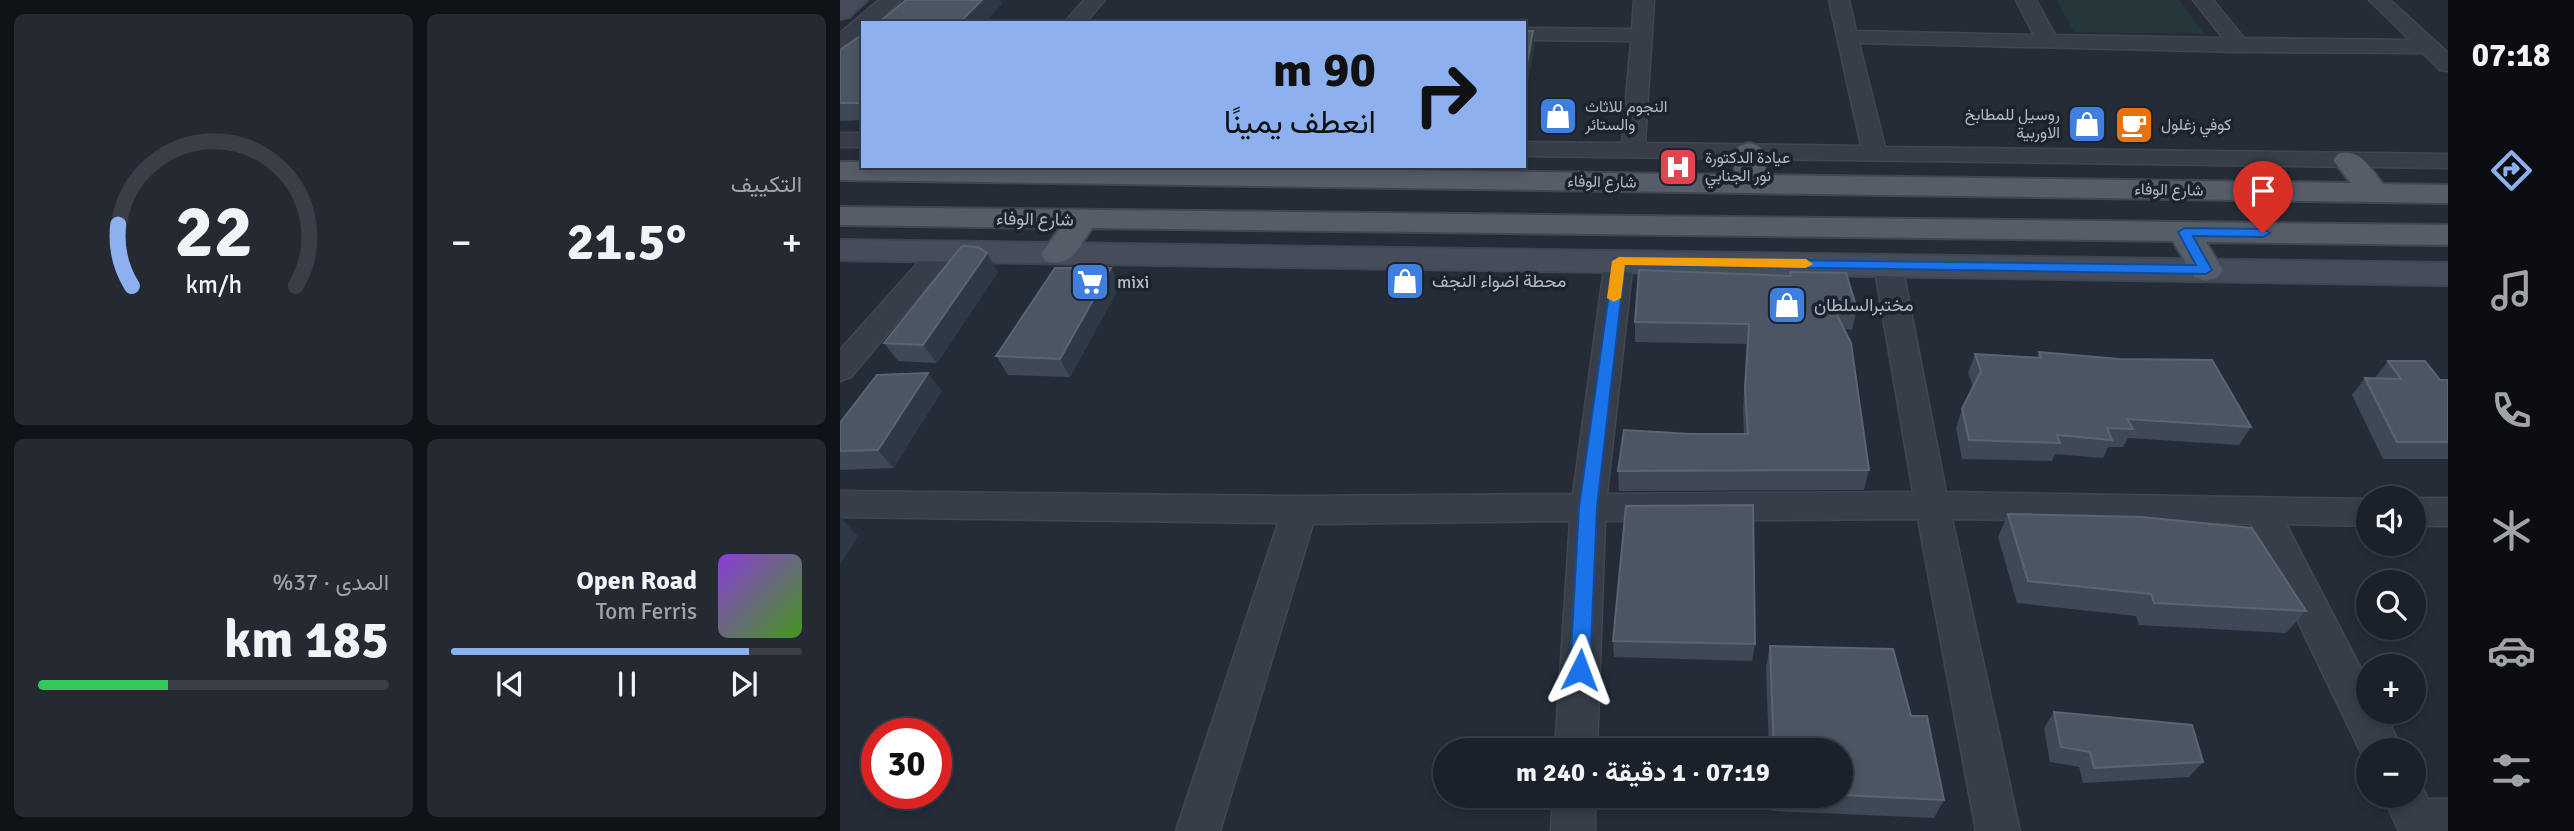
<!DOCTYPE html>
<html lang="ar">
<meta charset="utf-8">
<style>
body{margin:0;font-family:Signika,Vazirmatn,sans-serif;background:#242932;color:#f1f3f6;direction:rtl;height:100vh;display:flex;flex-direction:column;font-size:26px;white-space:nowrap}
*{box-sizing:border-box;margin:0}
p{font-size:23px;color:#a0a3a8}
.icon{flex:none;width:38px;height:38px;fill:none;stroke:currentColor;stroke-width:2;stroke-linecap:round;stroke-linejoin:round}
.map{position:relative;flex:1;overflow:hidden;direction:ltr}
.details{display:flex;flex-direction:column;gap:14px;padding:14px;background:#0f1217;width:840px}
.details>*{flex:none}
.top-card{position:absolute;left:21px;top:21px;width:665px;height:147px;border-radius:0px;box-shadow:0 4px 10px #0003,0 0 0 2px #393e47;direction:rtl;background:#8db1ef;color:#111;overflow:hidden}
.buttons{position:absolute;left:1516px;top:486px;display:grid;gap:14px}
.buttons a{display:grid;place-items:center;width:70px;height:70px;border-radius:50%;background:#1b212a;box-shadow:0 4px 10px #0003,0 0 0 2px #393e47;font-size:35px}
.speed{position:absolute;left:21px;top:718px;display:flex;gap:14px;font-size:35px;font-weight:700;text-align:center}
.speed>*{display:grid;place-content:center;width:91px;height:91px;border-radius:50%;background:#1b212a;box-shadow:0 4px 10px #0003,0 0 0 2px #393e47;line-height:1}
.speed .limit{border:10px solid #d22;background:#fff;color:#111}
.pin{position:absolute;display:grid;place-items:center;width:60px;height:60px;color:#fff;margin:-72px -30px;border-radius:50% 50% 50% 0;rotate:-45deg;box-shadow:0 0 7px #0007}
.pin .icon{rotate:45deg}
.me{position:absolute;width:77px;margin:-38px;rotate:3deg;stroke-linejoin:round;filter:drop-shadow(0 0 5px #0008)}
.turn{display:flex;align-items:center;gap:24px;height:147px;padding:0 35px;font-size:32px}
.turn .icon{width:91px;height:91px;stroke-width:2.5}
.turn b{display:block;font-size:49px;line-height:60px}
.big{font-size:52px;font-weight:700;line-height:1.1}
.details .widget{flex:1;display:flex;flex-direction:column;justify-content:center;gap:10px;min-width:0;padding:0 24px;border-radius:10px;background:#242932}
.details .dial{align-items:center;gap:0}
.dial svg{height:182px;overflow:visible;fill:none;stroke:#393e47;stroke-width:7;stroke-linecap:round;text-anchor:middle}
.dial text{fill:#f1f3f6;stroke:none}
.song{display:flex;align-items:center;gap:21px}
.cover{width:84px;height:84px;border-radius:10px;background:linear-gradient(135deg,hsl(270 70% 55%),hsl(100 70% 35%))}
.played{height:7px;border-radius:4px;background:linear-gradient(90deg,#8db1ef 85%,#393e47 85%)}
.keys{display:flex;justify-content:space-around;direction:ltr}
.heat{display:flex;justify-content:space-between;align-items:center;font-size:38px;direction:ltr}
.charge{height:10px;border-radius:5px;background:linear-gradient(90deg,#34c759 37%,#393e47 0)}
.details .tiles{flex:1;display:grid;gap:14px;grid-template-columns:repeat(2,1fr)}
.trip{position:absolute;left:593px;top:738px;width:420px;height:70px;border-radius:35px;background:#1b212a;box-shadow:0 4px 10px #0003,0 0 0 2px #393e47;font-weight:700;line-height:70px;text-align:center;direction:rtl}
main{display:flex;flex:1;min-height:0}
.dock{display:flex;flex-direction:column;width:126px;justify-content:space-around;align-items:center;background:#0b0d11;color:#a0a3a8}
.dock .icon{width:49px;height:49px}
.dock .on{color:#8db1ef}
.dock b{font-size:32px;color:#f1f3f6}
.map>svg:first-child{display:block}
.green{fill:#263739}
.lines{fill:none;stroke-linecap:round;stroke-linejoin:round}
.street-casing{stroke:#404752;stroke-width:3}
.secondary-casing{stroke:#404752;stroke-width:4}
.primary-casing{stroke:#404752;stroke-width:4}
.street{fill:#373e49;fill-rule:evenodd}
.secondary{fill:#454d5b;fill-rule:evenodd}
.primary{fill:#555d69;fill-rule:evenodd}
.wall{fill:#3f4857}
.shaded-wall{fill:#2f3846}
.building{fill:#4b5563;stroke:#5b6472;stroke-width:2}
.route{fill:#1a73e8;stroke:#114b97;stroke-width:2}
.slow{fill:#f59e0b}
.labels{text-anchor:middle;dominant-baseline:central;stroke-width:7;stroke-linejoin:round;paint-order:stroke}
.far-poi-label{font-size:16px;fill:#b2b9c5;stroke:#1c232d;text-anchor:start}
.far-street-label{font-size:16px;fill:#b2b9c5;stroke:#1c232d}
.street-label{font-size:18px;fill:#b2b9c5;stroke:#1c232d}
.poi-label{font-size:18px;fill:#b2b9c5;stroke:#1c232d;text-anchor:start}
</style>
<main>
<nav class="dock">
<b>07:18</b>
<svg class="icon on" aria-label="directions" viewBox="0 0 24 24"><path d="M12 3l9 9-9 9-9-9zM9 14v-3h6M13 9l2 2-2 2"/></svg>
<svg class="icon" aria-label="music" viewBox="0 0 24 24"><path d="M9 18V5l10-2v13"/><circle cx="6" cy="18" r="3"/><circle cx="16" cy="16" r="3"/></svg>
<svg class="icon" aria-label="phone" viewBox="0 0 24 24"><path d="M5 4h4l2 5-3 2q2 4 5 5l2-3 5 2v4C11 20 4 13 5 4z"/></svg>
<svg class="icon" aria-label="climate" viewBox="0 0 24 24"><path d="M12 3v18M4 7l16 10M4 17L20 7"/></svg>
<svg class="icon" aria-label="car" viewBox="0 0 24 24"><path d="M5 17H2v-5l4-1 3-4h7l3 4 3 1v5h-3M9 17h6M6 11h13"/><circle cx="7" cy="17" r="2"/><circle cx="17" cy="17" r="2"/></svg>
<svg class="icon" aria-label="filters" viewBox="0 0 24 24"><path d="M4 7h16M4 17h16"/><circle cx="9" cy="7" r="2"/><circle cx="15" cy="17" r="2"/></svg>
</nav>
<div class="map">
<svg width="1608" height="831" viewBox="0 0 1608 831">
<rect width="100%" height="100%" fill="#242c38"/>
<!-- green -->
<path class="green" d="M1217 0H1339L1364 34 1234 32Z"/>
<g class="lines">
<!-- street casing -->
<g class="street-casing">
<path id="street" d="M39 0H61L36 23H23V34L7 47 0 49V33Z
M244 0H265L245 23H224Z
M794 0H814L805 143 1021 146 989 0H1009L1016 31 1194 35 1176 0H1196L1215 35 1383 38 1353 0H1373L1404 38 1570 40 1529 0H1550L1608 53V71L1600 70 1583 53 1400 52 1019 43 1045 147 1608 154V168L684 156V142L782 143 791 41 684 40V28L792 29Z
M0 133H23V147H0Z
M101 245 110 247 114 253 110 259 11 377 0 381V350L92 247Z
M779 253 789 255 793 261 767 494 1073 492 1034 265 1038 259 1048 256 1058 259 1062 265 1106 492 1529 499 1528 526 1446 524 1528 682V712H1544L1563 751H1528L1527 765 1411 524 1112 519 1180 831H1136L1078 519 765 521 757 751H715L730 521 473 524 380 831H336L438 523 0 517V491L460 496 733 494 765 261 769 255Z
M1573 498H1608V526H1573Z
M1573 779 1579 781 1588 799H1608V831H1559L1543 796H1573Z
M713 796H755V831H711Z"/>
</g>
<!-- secondary casing -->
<g class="secondary-casing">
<path id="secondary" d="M0 0H27L9 17 0 19Z
M0 240 1608 263V285L0 260Z"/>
</g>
<!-- primary casing -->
<g class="primary-casing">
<path id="primary" d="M909 143 919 146 924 152 925 175 1511 183 1493 160 1498 154C1521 148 1529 167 1543 184L1608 185V203L0 180V162H23V166H296L895 175 894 152 899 146Z
M0 207 1608 225V245L1366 242 1383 270 1378 277 1366 281 1354 277 1333 241 252 228C238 248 233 268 205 261L201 254 220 228 0 225Z"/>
</g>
<!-- street -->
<use href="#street" class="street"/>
<!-- secondary -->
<use href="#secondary" class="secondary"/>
<!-- primary -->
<use href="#primary" class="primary"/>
</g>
<!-- wall -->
<path class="wall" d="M23 34V120L0 121V50Z
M271 268 280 286 230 377 168 375 156 356Z
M158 272 97 363 58 361 44 343Z
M950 272 1017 309 1012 330 1004 329 1029 470 1024 490 779 491 778 471 851 434H904L903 409 907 344 795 342V322L950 276Z
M1199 352 1411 427 1399 445 1288 438 1283 447H1268L1263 458 1215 454 1212 461 1122 459 1116 428 1122 409 1133 386 1128 373 1135 354 1197 357Z
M1548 361 1600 380H1608V459H1543L1512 395 1525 378H1535Z
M102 391 53 468 0 470V423Z
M1168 514 1466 611 1446 633 1299 625 1296 616 1177 603 1158 537Z
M773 641 915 644 912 661 774 657Z
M930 646 1071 716 1104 800 1094 818 932 811 931 796H1001V751H929L926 667Z
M1214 712 1363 762 1349 777 1243 783 1239 767 1210 762 1204 728Z"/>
<!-- shaded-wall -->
<path class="shaded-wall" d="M142 0H160L162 4 144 23H119Z
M693 31 695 45 684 102V80Z
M147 253 158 272 97 363 83 345Z
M271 268 280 286 230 377 220 359Z
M88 373 102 391 53 468 38 450Z
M0 517 18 536 0 565Z"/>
<!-- building -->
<path class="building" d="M66 0H142L119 23H38Z
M684 31H693L684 80Z
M23 34V103H0V50Z
M122 246 138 247 147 253 83 345 44 343Z
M215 268H271L220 359 156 356Z
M799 270 951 276 950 272 1006 273 1017 309H994L1011 343 1029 470 778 471 784 430 851 434H908L905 389 909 324 795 322Z
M1199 352 1279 359 1372 360 1411 427 1287 419 1293 429 1267 428 1272 440 1217 435 1220 443 1129 440 1122 409 1141 371 1135 354 1201 358Z
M1548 361H1585L1600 380H1608V442H1557L1525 378 1561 379Z
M88 373 38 450 0 451V423L37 375Z
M913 505 915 644 773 641 786 506Z
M1168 514 1301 517 1412 528 1466 611 1314 603 1311 594 1188 581Z
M930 646 1053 649 1071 716H1087L1104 800 1001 795V751H934Z
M1214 712 1352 725 1363 762 1254 768 1250 752 1221 747Z"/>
<!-- route -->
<path class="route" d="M1345 228 1423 229 1430 233 1423 237 1353 236 1372 270 1366 274 785 265 757 507 750 670 747 676 740 678 733 676 730 670 739 507 774 258 1356 265 1338 232Z"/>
<!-- slow -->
<path class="slow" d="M779 257 966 259 973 264 966 268 785 265 781 298 774 302 767 298 772 261Z"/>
<!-- icons -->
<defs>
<g id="shop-square" transform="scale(2.0125)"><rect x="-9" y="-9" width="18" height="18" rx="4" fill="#3f7fe0" stroke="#1c232d"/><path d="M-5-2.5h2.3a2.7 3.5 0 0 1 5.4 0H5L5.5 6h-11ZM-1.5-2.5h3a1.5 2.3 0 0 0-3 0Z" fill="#fff"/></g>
<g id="cafe-square" transform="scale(2.0125)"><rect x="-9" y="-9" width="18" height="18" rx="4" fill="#e8710a" stroke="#1c232d"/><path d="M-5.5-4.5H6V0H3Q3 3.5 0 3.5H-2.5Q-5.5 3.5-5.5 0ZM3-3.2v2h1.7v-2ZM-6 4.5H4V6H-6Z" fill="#fff"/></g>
<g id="hospital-square" transform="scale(2.0125)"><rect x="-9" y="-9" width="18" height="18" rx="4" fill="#e0444e" stroke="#1c232d"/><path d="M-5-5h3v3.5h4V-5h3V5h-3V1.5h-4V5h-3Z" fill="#fff"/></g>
<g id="supermarket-square" transform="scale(2.0125)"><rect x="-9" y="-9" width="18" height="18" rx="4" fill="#3f7fe0" stroke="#1c232d"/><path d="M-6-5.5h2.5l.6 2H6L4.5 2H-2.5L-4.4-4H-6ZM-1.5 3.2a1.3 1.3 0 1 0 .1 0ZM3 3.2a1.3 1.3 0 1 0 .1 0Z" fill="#fff"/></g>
</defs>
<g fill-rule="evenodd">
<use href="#shop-square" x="718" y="116"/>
<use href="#shop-square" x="1247" y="124"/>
<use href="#cafe-square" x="1294" y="125"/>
<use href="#hospital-square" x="838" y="167"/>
<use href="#shop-square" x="565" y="281"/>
<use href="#supermarket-square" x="250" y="282"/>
<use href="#shop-square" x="947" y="305"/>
</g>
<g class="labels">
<!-- far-poi labels -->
<g class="far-poi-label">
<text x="745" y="107">النجوم للاثاث<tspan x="745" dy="18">والستائر</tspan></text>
<text x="1220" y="115" text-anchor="end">روسيل للمطابخ<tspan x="1220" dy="18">الاوربية</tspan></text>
<text x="1321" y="125">كوفي زغلول</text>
<text x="865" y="158">عيادة الدكتورة<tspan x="865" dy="18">نور الجنابي</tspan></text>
</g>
<!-- far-street labels -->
<g class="far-street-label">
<text transform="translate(762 182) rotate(1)">شارع الوفاء</text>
<text transform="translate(1329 190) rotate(1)">شارع الوفاء</text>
</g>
<!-- street labels -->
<g class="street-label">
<text transform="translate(195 219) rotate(1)">شارع الوفاء</text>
</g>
<!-- poi labels -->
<g class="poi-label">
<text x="592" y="281">محطة اضواء النجف</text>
<text x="277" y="282">mixi</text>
<text x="974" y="305">مختبرالسلطان</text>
</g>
</g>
</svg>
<div class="buttons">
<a><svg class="icon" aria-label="sound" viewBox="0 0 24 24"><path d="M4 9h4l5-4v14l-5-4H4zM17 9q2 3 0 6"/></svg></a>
<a><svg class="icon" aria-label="search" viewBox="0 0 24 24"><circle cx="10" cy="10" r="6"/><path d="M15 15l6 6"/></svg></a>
<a>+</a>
<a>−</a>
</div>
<div class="speed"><div class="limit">30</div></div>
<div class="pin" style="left:1423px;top:233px;background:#d93025"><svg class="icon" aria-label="arrive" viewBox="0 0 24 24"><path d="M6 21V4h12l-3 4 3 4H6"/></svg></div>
<svg class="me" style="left:740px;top:670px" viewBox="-20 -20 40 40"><path d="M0-17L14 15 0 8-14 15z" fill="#1a73e8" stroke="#fff" stroke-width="4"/></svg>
<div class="trip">07:19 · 1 دقيقة · 240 m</div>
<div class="top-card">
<div class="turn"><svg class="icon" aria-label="right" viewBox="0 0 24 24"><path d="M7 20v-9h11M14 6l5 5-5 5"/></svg><div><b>90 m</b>انعطف يمينًا</div></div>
</div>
</div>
<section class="details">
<div class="tiles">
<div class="widget"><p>التكييف</p>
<div class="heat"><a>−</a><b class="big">21.5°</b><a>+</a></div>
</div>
<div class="widget dial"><svg viewBox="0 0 100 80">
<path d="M14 69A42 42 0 1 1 86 69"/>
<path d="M14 69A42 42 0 0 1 8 42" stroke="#8db1ef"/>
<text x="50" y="56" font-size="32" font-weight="700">22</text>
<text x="50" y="72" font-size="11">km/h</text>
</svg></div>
<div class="widget">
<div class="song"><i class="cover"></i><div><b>Open Road</b><p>Tom Ferris</p></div></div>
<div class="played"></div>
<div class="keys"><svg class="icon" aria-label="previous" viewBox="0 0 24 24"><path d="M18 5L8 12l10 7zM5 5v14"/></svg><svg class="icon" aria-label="pause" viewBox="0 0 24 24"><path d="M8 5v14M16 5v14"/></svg><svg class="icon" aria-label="next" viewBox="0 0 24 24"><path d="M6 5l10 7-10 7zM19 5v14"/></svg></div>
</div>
<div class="widget"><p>المدى · 37%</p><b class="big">185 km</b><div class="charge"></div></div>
</div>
</section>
</main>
